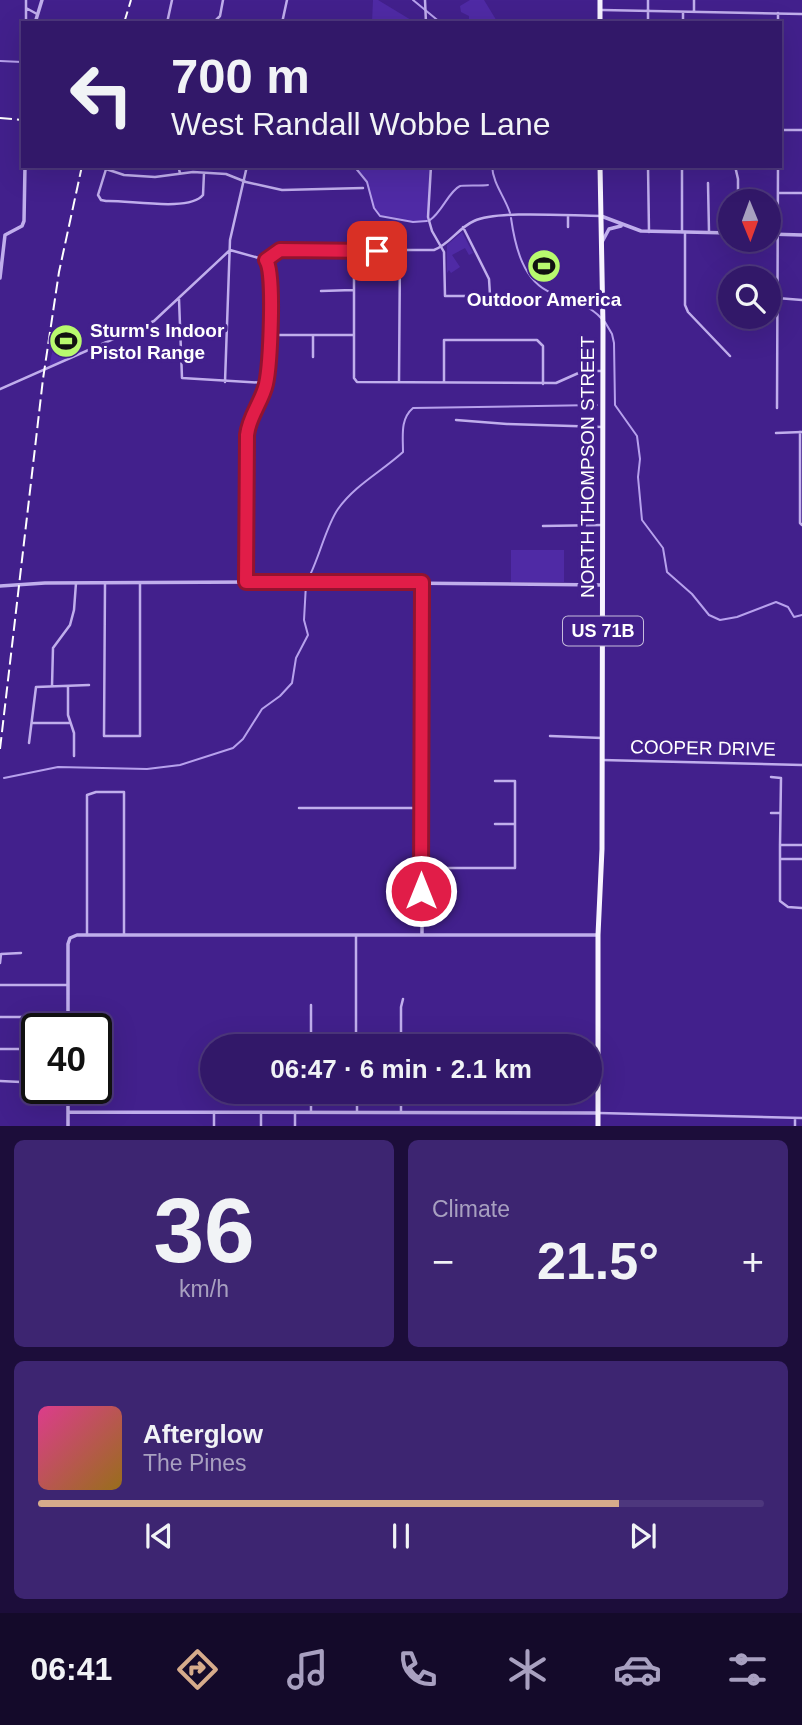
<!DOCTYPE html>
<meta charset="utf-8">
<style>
body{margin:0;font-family:Helvetica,sans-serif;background:#3d2571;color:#f1f3f6;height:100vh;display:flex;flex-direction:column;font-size:26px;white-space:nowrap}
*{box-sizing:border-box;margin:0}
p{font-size:23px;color:#a8a0c0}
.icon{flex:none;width:38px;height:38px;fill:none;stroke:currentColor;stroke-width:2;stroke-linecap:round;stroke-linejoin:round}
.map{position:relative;height:1126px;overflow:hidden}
.side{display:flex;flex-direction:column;gap:14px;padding:14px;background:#1c0d3a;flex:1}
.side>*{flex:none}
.banner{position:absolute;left:21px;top:21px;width:761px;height:147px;border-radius:0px;box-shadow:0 7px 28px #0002,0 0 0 2px #4d377d;background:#321869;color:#f1f3f6;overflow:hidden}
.needle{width:46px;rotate:179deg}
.controls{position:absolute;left:718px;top:189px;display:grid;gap:14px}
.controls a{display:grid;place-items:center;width:63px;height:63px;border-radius:50%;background:#321869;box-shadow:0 7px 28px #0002,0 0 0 2px #4d377d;font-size:35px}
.speed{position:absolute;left:21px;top:1013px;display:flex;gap:14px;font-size:35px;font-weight:700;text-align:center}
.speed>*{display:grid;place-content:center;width:91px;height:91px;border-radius:50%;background:#321869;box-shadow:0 7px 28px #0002,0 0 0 2px #4d377d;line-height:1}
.speed .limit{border:4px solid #111;border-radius:10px;background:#fff;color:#111}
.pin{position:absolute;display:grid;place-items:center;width:60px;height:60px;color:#fff;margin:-30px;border-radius:14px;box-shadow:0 4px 10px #0006}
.me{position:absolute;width:77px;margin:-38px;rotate:0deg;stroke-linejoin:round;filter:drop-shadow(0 0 5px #0008)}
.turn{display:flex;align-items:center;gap:24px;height:147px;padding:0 35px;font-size:32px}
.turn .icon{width:91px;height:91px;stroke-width:2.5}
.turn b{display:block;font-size:49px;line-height:60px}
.big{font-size:52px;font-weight:700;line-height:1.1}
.side .tile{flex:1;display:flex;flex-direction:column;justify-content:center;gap:10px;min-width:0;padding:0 24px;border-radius:10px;background:#3d2571}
.side .dial{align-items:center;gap:0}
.dial b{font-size:91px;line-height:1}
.song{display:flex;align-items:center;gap:21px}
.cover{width:84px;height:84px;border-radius:10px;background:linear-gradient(135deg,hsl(330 70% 55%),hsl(40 70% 35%))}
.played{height:7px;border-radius:4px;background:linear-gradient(90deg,#d6ab8b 80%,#4d377d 80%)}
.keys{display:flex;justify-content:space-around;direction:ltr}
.heat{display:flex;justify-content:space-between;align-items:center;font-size:38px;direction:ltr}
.side .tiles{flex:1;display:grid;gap:14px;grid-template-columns:1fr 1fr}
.tile:last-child{grid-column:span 2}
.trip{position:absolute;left:200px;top:1034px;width:402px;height:70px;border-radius:35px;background:#321869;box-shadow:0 7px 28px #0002,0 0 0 2px #4d377d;font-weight:700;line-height:70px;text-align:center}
.tab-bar{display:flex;height:112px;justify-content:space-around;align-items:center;background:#140a2a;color:#a8a0c0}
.tab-bar .icon{width:49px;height:49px}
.tab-bar .on{color:#d6ab8b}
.tab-bar b{font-size:32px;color:#f1f3f6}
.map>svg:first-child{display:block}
.green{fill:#4f2aa5}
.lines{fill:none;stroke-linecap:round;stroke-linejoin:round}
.stream{stroke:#b7a1ed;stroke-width:2}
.minor{stroke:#c0aeec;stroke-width:2.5}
.tertiary{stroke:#c0aeec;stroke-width:3.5}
.primary{stroke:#f7f3ff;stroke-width:5}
.rail{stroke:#fff;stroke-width:2;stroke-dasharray:12 5;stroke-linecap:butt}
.route-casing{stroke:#92132f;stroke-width:18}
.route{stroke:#e11d48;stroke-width:12}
.labels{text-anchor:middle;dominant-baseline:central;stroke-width:7;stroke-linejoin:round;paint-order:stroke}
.shield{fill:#42208c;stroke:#c6bcdc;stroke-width:2}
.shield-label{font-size:18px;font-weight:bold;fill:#fff}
.poi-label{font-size:19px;font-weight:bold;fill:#fff;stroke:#42208c}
.street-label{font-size:19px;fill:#fff;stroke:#42208c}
</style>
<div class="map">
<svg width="802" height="1127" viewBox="0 0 802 1127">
<rect width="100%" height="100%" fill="#42208c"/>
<!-- green -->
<path class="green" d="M373 0H378L416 23H318L372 22Z
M470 0H484L498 23H469V16L461 12 460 6Z
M354 166H431L429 220 413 222 380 216 374 208 367 182Z
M462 232 473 253 469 255 465 248 452 255 460 267 451 273 449 270 447 273V245Z
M57 328 73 329 82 353 49 368Z
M511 550H564V582H511Z"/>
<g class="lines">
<!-- stream -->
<path class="stream" d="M413 0 441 23
M0 61 22 62
M354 166 367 182 374 208 380 216 413 222 427 221
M492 166C493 184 505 197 510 213
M511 218C515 246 523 282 552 293 570 300 588 304 601 318
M430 220C442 212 449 191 460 186 462 185 483 186 488 185
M605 322 612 334 614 343 615 405 637 436 640 459 638 477 642 520 663 548 667 572 692 594 709 615 720 620 737 617 776 602 788 607 794 617 802 615
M308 579C319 559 326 526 338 509 355 485 381 472 403 452 403 436 400 419 413 408L597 405
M4 778 58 767 147 769 180 765 233 748 243 739 262 709 280 696 292 683 296 658 308 635 304 620 306 584"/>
<!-- minor -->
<path class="minor" d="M425 0 426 23
M26 8 37 14
M602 10 802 14
M694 11V0
M26 23V0
M167 23 172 0
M213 23 220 16 223 0
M282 23 287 0
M648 23V0
M683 23V12
M778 23V13
M780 130H802
M107 166 98 195 101 200 106 201C129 200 189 212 203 195L204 173
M178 166 180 173
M431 166 428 217 432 231 444 252 445 296H509
M648 166 649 232
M735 166 738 179V201
M106 169 124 175 155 177 193 172 226 174 246 182 282 190 363 188
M708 183 709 232
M778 193H802
M568 216V227
M463 227 489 279 490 295
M682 232V166
M685 232V305L688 312 730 356
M230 250 266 260C274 273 270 366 266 384 262 402 249 416 247 434L246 581
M354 250V378L357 382 556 383 583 371H602
M266 260 280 250H434C450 244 458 228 474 221 498 210 571 216 601 216
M321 291 353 290
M777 298 802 300
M179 299 182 378 266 383
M269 335H353
M313 357V335
M225 382 230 240 247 166
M399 382 400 251
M444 382V340H537L543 346V384
M0 389 154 321 230 250
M777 408 778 166
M456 420 507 424 603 427
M800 432V523L802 525
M776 433 802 432
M543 526 603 525
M105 583 104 736H140V583
M52 686 53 648 70 625 74 610 76 583
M68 687V715L74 733V756
M32 723H70
M550 736 602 738
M29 743 36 687 89 685
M602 760 802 765
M771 777 781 778 780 845H802
M299 808H422
M771 813H780
M495 824H514
M780 845V901L788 907 802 908
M781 859H802
M422 868H515V781H495
M87 935V795L96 792H124V934
M356 936V1046
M0 963 1 954 21 953
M0 985H67
M311 1005V1046
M0 1017H67
M401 1046V1007L403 999
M0 1049H37
M0 1081 21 1082
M311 1092V1112
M357 1092V1112
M401 1112V1092
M599 1113 802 1118
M795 1118V1127
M214 1127V1112
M261 1127V1112
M295 1127V1112"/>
<!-- tertiary -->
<path class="tertiary" d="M35 23 42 0
M601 216 641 231 730 233
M768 234 802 235
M602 242 609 229 621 226
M0 278 5 235 22 226 24 221 25 166
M422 582V935
M0 586 45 583 285 582 603 585
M68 1029V944L70 938 77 935H598
M68 1088V1127
M68 1112 598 1113"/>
<!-- primary -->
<path class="primary" d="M600 0V23
M598 1127V935L602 849 603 326 600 166"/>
<!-- rail -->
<path class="rail" d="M124 23 131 0
M0 118 23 120
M0 749 43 379 59 272 82 166"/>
</g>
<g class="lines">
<!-- route casing -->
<g class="route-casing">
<path id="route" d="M377 251 280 250 266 260C275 273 270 366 266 384 262 402 249 416 247 435L246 582H422L421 891"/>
</g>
<!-- route -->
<use href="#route" class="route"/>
</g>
<!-- icons -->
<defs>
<g id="stadium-disc" transform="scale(1.75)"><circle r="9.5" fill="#b8f96e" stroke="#42208c"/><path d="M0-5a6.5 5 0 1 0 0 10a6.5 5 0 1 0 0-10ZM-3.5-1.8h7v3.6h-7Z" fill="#111"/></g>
</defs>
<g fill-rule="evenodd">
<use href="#stadium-disc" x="544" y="266"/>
<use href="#stadium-disc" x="66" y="341"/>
</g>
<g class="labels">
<!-- shield labels -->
<rect class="shield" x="563" y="616.5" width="80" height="29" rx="5"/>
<g class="shield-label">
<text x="603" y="631">US 71B</text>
</g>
<!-- poi labels -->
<g class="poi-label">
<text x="544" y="299">Outdoor America</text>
<text x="90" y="330" text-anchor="start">Sturm's Indoor<tspan x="90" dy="22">Pistol Range</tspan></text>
</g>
<!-- street labels -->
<g class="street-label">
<text transform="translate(587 467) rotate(-90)">NORTH THOMPSON STREET</text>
<text transform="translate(703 748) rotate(1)">COOPER DRIVE</text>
</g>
</g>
</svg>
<div class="controls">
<a><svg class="needle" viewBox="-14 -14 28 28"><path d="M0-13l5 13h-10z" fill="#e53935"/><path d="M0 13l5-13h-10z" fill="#a8a0c0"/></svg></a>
<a><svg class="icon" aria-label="search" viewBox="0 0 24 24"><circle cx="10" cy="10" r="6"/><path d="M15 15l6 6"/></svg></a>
</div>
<div class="speed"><div class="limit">40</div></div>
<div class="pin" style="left:377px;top:251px;background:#d93025"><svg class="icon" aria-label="arrive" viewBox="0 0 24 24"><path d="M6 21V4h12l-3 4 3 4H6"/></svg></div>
<svg class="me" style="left:421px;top:891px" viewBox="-20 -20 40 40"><circle r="17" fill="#e11d48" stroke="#fff" stroke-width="3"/><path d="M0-11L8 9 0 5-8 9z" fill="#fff"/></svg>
<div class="trip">06:47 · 6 min · 2.1 km</div>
<div class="banner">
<div class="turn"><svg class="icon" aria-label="left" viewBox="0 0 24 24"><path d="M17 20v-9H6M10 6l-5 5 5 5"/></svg><div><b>700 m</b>West Randall Wobbe Lane</div></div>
</div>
</div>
<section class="side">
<div class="tiles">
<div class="tile dial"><b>36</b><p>km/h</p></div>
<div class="tile"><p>Climate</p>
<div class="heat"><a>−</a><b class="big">21.5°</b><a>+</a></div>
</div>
<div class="tile">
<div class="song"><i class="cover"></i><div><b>Afterglow</b><p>The Pines</p></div></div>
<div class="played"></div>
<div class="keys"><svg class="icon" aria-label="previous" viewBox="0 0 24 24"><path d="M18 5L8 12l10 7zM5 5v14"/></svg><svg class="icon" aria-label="pause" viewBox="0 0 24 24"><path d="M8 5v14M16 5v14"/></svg><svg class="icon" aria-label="next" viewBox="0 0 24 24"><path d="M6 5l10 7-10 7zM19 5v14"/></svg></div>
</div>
</div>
</section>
<nav class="tab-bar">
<b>06:41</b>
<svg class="icon on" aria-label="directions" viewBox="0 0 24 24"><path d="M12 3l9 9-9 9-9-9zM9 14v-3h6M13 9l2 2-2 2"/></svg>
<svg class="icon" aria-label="music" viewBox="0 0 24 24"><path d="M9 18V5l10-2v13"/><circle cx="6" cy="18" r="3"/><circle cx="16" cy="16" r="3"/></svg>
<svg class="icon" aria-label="phone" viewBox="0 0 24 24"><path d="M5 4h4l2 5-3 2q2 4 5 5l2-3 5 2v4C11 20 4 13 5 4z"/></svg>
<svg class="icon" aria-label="climate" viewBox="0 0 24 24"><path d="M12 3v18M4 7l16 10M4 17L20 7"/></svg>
<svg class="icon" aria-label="car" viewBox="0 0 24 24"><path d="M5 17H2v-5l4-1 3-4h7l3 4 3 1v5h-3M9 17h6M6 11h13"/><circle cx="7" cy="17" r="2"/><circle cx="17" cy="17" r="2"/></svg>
<svg class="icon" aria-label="filters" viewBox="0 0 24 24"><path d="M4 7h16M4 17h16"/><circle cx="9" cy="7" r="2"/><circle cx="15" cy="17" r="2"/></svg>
</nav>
